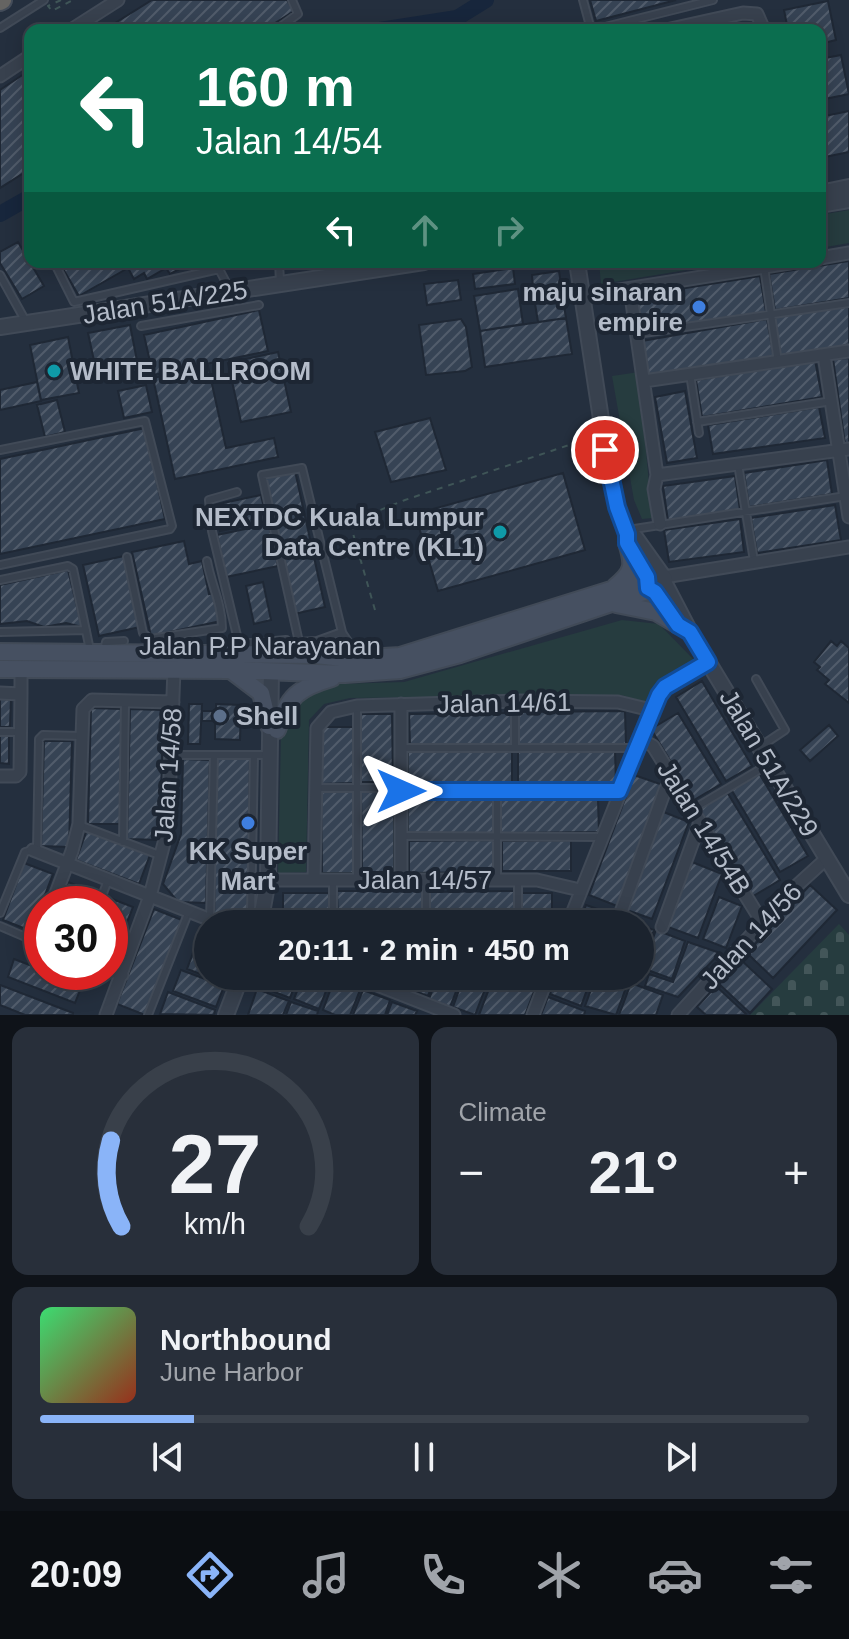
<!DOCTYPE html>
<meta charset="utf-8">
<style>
body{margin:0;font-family:Arial,sans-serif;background:#282f3a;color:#f1f3f6;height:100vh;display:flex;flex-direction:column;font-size:30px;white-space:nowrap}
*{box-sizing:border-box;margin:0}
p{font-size:26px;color:#a0a4aa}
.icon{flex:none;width:44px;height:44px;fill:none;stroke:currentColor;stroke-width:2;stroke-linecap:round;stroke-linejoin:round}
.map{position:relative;height:1015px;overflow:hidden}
.side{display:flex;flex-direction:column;gap:12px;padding:12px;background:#0f1319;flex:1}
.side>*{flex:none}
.guide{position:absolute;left:24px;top:24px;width:802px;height:244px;border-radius:16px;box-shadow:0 4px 20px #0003,0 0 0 2px #39404a;background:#0b6e4f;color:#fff;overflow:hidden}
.speed{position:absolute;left:24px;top:886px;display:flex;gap:16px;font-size:40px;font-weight:700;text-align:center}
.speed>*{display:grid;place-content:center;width:104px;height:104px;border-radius:50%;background:#1b232e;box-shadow:0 4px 20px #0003,0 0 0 2px #39404a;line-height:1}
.speed .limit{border:12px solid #d22;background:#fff;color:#111}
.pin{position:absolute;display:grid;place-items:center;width:68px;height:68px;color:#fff;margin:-34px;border:4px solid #fff;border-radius:50%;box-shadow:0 2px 8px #0007}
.me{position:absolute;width:88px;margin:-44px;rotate:90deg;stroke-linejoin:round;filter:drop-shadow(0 0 6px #0008)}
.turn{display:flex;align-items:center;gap:28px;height:168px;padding:0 40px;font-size:36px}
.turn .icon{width:104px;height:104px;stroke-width:2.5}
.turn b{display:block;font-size:56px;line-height:68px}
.lanes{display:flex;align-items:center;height:76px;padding:0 40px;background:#0003;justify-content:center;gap:40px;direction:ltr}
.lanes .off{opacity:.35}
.big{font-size:60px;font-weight:600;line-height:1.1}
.side .card{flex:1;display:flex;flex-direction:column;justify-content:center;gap:12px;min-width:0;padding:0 28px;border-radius:16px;background:#282f3a}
.side .dial{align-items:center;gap:0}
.dial svg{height:208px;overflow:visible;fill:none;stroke:#39404a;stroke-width:7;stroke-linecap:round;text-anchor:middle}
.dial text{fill:#f1f3f6;stroke:none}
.song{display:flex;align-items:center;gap:24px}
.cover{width:96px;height:96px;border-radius:12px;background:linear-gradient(135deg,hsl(140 70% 55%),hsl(10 70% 35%))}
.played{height:8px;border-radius:4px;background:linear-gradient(90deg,#8ab4f8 20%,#39404a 20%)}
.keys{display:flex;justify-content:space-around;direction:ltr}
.heat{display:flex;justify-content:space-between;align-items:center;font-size:44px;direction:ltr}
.side .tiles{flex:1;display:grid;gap:12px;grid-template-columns:1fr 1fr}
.card:last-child{grid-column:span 2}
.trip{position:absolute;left:194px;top:910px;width:460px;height:80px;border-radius:40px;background:#1b232e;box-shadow:0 4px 20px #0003,0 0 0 2px #39404a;font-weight:600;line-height:80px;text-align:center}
.dock{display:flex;height:128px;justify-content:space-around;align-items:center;background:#0b0e12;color:#a0a4aa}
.dock .icon{width:56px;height:56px}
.dock .on{color:#8ab4f8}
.dock b{font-size:36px;color:#f1f3f6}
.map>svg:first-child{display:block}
.cemetery{fill:url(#cemetery-stones)}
.park{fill:#263c3f}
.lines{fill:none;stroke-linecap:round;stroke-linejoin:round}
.river{stroke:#17263c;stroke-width:16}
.building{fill:url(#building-hatch);stroke:#1f2835;stroke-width:2}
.service-casing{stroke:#414a57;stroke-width:10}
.minor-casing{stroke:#414a57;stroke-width:15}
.tertiary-casing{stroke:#414a57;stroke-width:18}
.secondary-casing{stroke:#414a57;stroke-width:20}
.trunk-casing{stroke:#434c59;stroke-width:22}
.path{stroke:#3f5557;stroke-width:2;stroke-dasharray:6 6;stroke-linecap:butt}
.service{stroke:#38414e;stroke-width:6}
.minor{stroke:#38414e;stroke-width:11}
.tertiary{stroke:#38414e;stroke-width:14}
.secondary{stroke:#465061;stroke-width:16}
.trunk{stroke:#656462;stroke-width:18}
.route-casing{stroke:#114b97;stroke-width:20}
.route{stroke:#1a73e8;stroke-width:14}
.shop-dot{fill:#3f7fe0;stroke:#1d2633;stroke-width:3}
.culture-dot{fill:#0f9aa8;stroke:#1d2633;stroke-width:3}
.service-dot{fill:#5c6f8a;stroke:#1d2633;stroke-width:3}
.labels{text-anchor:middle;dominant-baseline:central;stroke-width:8;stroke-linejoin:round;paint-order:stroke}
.poi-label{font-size:26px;font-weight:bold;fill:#b4bcc9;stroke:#1d2633;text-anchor:end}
.street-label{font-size:26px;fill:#b4bcc9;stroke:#1d2633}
</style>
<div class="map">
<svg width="849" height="1015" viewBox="0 0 849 1015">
<defs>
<pattern id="cemetery-stones" width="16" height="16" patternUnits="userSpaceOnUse" patternTransform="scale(2)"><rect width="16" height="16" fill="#263c3f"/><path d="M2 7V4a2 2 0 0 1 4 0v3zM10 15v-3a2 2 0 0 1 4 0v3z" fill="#435659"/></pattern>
<pattern id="building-hatch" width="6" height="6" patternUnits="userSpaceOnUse" patternTransform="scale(2)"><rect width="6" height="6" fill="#364354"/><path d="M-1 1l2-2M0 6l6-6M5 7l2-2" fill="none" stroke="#515c6b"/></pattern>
</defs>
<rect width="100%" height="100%" fill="#242f3e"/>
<!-- cemetery -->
<path class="cemetery" d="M839 924 849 935V1015H750Z"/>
<!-- park -->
<path class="park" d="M849 210V243L820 248V215Z
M599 262H735L601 284Z
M639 372 652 518 642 519 634 500 612 376Z
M622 620 659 624 695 661 658 682 647 703 621 695 350 698 324 704 309 720 306 872 278 873 281 735 302 700 319 690 338 684 404 682Z"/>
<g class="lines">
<!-- river -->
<path class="river" d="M380 30 457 18 486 0
M0 214 30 197"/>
</g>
<!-- building -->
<path class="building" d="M152 0H287L294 11 264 30H104Z
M590 0H676L596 21Z
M828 1 836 40 820 44V30H788L784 10Z
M841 55 849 94 820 100V59Z
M30 70V169L0 188V90Z
M849 111V152L820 158V117Z
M18 242 44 286 22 299 0 263V252Z
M849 261V298L775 310 769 274Z
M59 262H204L205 264 193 271 189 264 170 274 166 268 147 279 144 273 134 279 128 268 79 296Z
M513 268 515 284 475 289 473 274Z
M559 271 561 284 533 288 532 275Z
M760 276 766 312 641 331 636 296Z
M458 280 461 300 427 305 424 284Z
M561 287 566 318 538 322 533 291Z
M518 289 523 324 480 331 474 296Z
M849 304V345L780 356 774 316Z
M259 310 268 351 153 375 144 335Z
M566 318 572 354 485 367 480 331Z
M461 319 466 327 472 367 465 371 426 375 419 325Z
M767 319 774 358 649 380 642 341Z
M130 325 139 371 98 379 88 333Z
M68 337 79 393 41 400 30 345Z
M278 352 291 412 241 422 228 363Z
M849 358V444H845L833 359Z
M815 360 822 397 702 417 696 380Z
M208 366 226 448 274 438 278 457 175 479 153 378Z
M37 382 41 401 0 410V390Z
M146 385 152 412 124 418 118 391Z
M685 391 697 458 667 463 655 397Z
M57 400 65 432 45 437 37 405Z
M819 407 825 438 713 454 708 425Z
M430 418 446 470 391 482 375 432Z
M145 428 165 519 0 554V459Z
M827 460 832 494 749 507 744 473Z
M295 471 325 607 294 614 264 478Z
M563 473 585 550 438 591 415 514Z
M735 476 740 510 668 521 663 486Z
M261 495 267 521 220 531 214 505Z
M835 505 841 540 757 553 751 518Z
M740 519 744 552 669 562 664 530Z
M269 524 278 566 226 577 217 535Z
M184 541 189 564 202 561 209 594 215 593 221 621 151 636 132 552Z
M124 556 140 627 99 636 83 565Z
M68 570 82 627 66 623 44 627 27 621 0 624V585Z
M263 582 271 620 254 624 246 586Z
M831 641 837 646 841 641 849 648V703L825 684 829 680 817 670 820 667 814 662Z
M702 681 752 766 726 781 676 697Z
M0 698H11L10 727H0Z
M189 704H202L200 744H188Z
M216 704 241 705 240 740 215 739V721H202V711H216Z
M91 708 123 709 120 824H88Z
M130 709 163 710 160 840 127 839Z
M625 711 626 744 518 745V712Z
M512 713V744L410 745 409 714Z
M678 713 721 784 694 800 651 729Z
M360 714H392L393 782H360Z
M829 725 838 736 810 761 800 750Z
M320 727H353L354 783 321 784Z
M0 735 9 736V764L0 763Z
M44 741H72L69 847 41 846Z
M518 751H615L616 783H518Z
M408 752H512V784H408Z
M217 758 250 759 248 914 237 924 214 919Z
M183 759 210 760 206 903 178 902 163 884 181 834Z
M759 773 808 856 780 872 731 789Z
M634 775 663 785 617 906 589 895Z
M321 791H355V873H322Z
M361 791H394V872H362Z
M727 792 780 880 750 898 697 809Z
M408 800H493V833H408Z
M501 800H598L599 832 501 833Z
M661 811 689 822 652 919 624 909Z
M87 830 150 855 139 884 76 860Z
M494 840 495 872 409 873V841Z
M571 840V871H502V841Z
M692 862 722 874 698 938 668 927Z
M24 863 53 874 31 931 3 920Z
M68 882 98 894 94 904H60Z
M810 885 837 910 773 978 747 953Z
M337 891H424V923L338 924Z
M515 891V923L429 924V892Z
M283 893H331V923H283Z
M520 893H552V922H520Z
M107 897 133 907 111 963 110 904H104Z
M719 897 742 906 726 948 703 939Z
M586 905 620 917 617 924H579Z
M154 909 182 920 145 1015 117 1004Z
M640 925 654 930 640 967Z
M656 930 685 941 672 979 642 968Z
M198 940 208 944V976H230L227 984 187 969Z
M688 942 720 953 678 997 645 986 649 974 673 982Z
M14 959 82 985 75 1003 8 977Z
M740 959 772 989 750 1013 718 983Z
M181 970 224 986 216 1007 173 991Z
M259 976H298L290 998 256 985Z
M303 976 331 978 319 1009 294 999Z
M383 976H404L400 989 381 982Z
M410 976H435L428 996 405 988Z
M438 976H462L450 1007 429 999Z
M464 976H490L475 1015 453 1007Z
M494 976H540L525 1015H479Z
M557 976H592L581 1006 550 994Z
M596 976H612L628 982 616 1015 585 1006Z
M334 980 360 990 350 1015H335L323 1010Z
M631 983 663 995 656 1015H619Z
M0 985 73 1013V1015H25L0 1005Z
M716 986 746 1014 745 1015H706L697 1007Z
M257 989 289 1001 283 1015H248Z
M363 990 390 1000 385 1015H353Z
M168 992 215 1010 214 1015 160 1014Z
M548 997 585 1011 584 1015H541Z
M291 1002 318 1011 317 1015H286Z
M392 1002 417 1011 415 1015H387Z"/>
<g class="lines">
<!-- service casing -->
<g class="service-casing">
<path id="service" d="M583 0 590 26 597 29 713 0
M0 28 44 0
M276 30 298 14 292 0
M54 262 74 302 219 269 223 262
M279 262 280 282
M764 267 778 362
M219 269 231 292
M0 275 25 320
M141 326 259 305
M637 334 849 303
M690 374 699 433
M697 422 832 401
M0 450 145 421 172 526 170 529 0 565
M738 464 754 561
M237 492 209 500 212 531 239 644 286 640 288 652
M628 530 846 496
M127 557 143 633 150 639 222 628C222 604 211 584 207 561
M0 580 68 566 73 569 90 650
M0 632 86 630
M342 632 317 641 299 642 262 475 302 468 342 632 343 634
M104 650 106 642 124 641
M326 653 341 639 343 634 358 656
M756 679 785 730 761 746
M515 701V748
M357 706V880
M0 732H20
M401 748H636
M172 755H268
M317 788H401
M693 809 769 764
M79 825 162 856
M402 836 602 837
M123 842 125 702
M37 851 39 739 43 735 82 736
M497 880V791
M99 904 108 880
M0 913 25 852 33 850
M210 920 214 755
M247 924 251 914 254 755
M333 924V880
M426 924V880
M518 924V880
M0 926 37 942
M148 1015 189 911"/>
</g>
<!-- minor casing -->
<g class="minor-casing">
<path id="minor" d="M71 30 118 0
M666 30 743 13 757 14 764 30
M0 76 30 56
M820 258 849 253
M630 289 657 475 654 489 660 524
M582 296 796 262
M824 355 849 517
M644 381 849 351
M657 475 849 449
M664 577 849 547
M0 693 21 694 20 772 16 776H0
M21 694V669
M401 704V880
M640 739 653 746 762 922
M401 791H619
M33 850 221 924
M268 880H537L580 890
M314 880 317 728 331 712 357 706 515 701 618 702 651 710
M52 904 72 851 79 824 83 709 92 700 173 702
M621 912 665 790 673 778
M568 924 659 695 665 687 708 662
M662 927 700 822
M42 930 38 942 42 943
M110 970 122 975
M354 976 454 1015
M106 1015 150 896 168 828 174 669
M533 1015 548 976
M678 1015 793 889 826 859"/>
</g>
<!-- tertiary casing -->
<g class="tertiary-casing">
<path id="tertiary" d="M820 193 849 187
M820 205 849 200
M577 262 603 432 617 507 627 534V543L647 577
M0 327 424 262
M627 534 635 537 665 579 662 590 652 591 648 588 646 579 652 573H659
M665 584 690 632 849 895
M260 924 268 880 271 671
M226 1015 241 976"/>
</g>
<!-- secondary casing -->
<g class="secondary-casing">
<path id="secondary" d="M615 587C634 572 634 565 627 543
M616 604 656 612 678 625
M0 652 316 655 351 659 400 656 646 579
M0 669 230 670 345 674 400 670 460 654 650 590
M232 671 261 693 269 726
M277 730C288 696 298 688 332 678"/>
</g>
<!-- trunk casing -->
<g class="trunk-casing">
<path id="trunk" d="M0 1 2 0"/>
</g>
<!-- path -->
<path class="path" d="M61 0 48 6 52 11 73 0
M375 610 352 530 358 519 405 500 575 443 583 473 599 469"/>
<!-- service -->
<use href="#service" class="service"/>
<!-- minor -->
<use href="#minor" class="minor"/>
<!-- tertiary -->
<use href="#tertiary" class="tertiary"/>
<!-- secondary -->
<use href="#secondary" class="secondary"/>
<!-- trunk -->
<use href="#trunk" class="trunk"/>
</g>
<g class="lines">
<!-- route casing -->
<g class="route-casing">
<path id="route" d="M401 791H619L659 695 665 687 708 662 690 632 678 625 655 592 648 588 647 577 627 543V534L617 507 605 450"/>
</g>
<!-- route -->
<use href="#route" class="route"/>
</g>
<!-- markers -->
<g class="shop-dot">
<circle cx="699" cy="307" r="8"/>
<circle cx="248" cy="823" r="8"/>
</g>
<g class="culture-dot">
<circle cx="54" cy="371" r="8"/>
<circle cx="500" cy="532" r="8"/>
</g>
<circle class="service-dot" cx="220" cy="716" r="8"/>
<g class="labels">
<!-- poi labels -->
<g class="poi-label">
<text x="683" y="292">maju sinaran<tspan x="683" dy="30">empire</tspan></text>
<text x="70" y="371" text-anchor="start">WHITE BALLROOM</text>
<text x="484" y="517">NEXTDC Kuala Lumpur<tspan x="484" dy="30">Data Centre (KL1)</tspan></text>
<text x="236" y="716" text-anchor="start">Shell</text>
<text x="248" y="851" text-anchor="middle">KK Super<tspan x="248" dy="30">Mart</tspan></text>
</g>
<!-- street labels -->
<g class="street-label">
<text transform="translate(165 302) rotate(-9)">Jalan 51A/225</text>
<text x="260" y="646">Jalan P.P Narayanan</text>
<text transform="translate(504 703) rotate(-1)">Jalan 14/61</text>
<text transform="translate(769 763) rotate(59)">Jalan 51A/229</text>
<text transform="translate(168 775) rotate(-86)">Jalan 14/58</text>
<text transform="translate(704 828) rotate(58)">Jalan 14/54B</text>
<text x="425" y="880">Jalan 14/57</text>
<text transform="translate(751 936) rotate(-47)">Jalan 14/56</text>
</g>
</g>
</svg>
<div class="speed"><div class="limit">30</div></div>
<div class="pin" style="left:605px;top:450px;background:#d93025"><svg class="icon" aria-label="arrive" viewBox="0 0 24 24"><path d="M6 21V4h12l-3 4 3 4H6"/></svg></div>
<svg class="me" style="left:401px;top:791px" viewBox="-20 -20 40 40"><path d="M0-17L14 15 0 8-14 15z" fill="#1a73e8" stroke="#fff" stroke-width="4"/></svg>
<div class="trip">20:11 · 2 min · 450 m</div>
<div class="guide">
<div class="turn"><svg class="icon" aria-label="left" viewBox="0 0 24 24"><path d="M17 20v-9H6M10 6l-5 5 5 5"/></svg><div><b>160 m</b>Jalan 14/54</div></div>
<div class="lanes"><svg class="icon" aria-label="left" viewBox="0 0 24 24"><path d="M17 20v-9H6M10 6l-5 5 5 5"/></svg><svg class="icon off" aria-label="ahead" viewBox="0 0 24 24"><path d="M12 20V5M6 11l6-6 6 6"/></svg><svg class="icon off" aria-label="right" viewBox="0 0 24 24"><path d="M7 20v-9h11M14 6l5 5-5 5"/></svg></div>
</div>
</div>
<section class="side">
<div class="tiles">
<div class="card dial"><svg viewBox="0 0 100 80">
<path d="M14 69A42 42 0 1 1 86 69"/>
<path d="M14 69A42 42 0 0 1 10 36" stroke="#8ab4f8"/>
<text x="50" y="56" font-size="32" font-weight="700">27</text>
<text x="50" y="72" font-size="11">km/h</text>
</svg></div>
<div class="card"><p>Climate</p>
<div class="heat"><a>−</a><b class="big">21°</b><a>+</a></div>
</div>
<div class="card">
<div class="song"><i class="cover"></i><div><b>Northbound</b><p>June Harbor</p></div></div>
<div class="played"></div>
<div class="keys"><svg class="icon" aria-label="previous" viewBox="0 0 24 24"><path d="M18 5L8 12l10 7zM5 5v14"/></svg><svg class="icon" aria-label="pause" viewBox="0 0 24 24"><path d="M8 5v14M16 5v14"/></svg><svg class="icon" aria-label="next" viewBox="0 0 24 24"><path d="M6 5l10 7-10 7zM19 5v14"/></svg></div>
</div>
</div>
</section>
<nav class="dock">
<b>20:09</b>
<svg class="icon on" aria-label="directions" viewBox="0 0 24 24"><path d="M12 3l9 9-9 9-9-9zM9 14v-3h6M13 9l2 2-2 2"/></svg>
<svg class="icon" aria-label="music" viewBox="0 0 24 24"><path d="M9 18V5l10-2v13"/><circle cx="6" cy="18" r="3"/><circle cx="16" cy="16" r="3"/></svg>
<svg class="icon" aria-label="phone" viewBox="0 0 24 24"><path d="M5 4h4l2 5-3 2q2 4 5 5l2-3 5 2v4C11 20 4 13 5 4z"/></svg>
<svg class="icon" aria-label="climate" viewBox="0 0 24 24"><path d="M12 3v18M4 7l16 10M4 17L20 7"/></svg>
<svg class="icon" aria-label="car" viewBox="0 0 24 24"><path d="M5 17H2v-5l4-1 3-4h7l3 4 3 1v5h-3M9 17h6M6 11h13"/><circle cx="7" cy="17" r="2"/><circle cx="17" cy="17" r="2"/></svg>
<svg class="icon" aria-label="filters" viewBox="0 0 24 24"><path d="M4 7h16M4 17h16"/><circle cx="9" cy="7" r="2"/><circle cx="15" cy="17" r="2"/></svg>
</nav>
